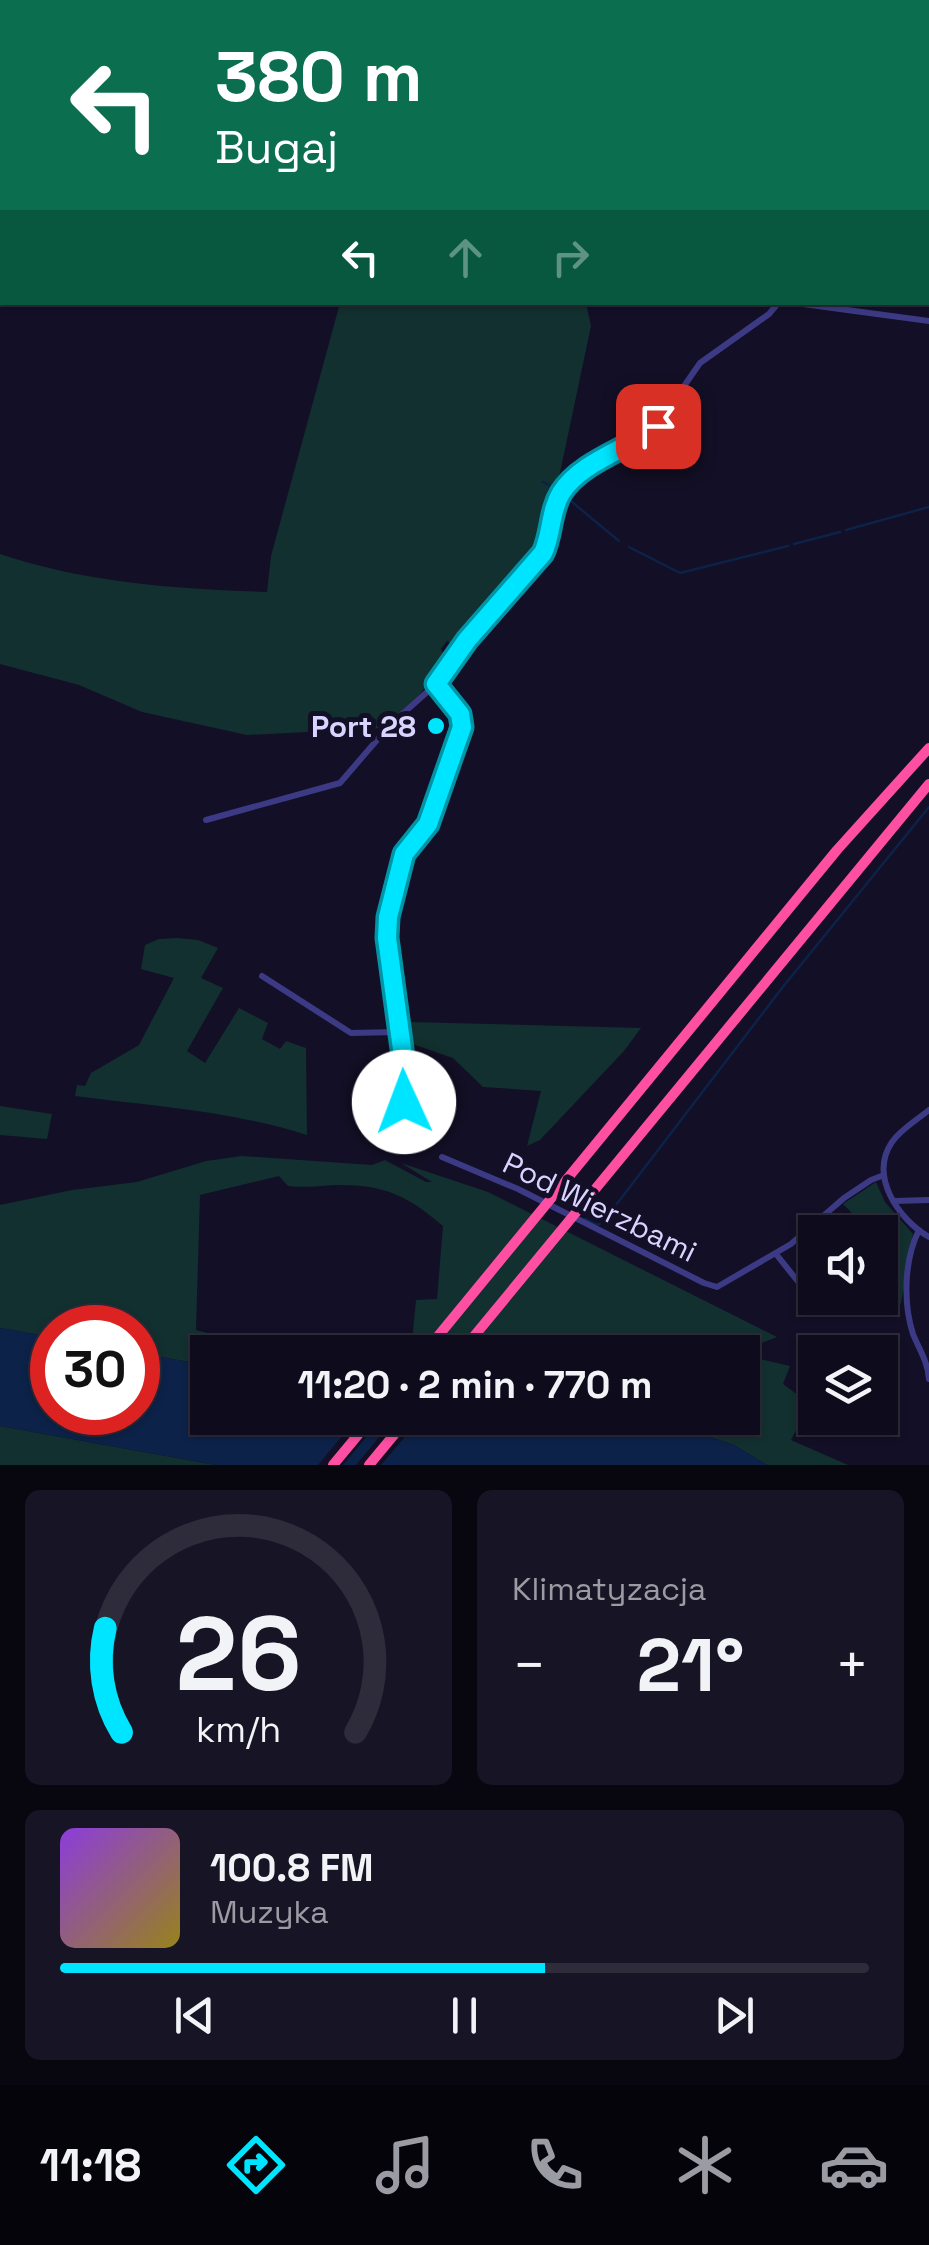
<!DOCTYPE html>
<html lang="pl">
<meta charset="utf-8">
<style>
body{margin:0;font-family:"Space Grotesk",sans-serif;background:#171425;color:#f1f3f6;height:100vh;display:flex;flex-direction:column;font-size:38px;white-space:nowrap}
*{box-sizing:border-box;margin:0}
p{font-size:32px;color:#9b9ba3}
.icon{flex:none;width:55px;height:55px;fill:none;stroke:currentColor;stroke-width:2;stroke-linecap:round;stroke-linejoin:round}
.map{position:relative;height:1465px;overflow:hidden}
.details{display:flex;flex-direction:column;gap:25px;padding:25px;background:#08060f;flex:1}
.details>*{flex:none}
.top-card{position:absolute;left:0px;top:0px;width:930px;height:305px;box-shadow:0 2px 8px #0004,0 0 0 2px #2e2b3b;background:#0b6e4f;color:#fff;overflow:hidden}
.fabs{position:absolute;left:798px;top:1215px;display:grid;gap:20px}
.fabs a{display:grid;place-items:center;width:100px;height:100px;border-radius:0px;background:#0e0b1c;box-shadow:0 2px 8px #0004,0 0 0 2px #2e2b3b;font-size:50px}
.speed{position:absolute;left:30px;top:1305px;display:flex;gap:20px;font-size:50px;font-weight:700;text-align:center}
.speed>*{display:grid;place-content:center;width:130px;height:130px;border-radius:50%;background:#0e0b1c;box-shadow:0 2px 8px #0004,0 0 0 2px #2e2b3b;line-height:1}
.speed .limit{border:15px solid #d22;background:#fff;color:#111}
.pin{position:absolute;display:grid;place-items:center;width:85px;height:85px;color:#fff;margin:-42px;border-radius:20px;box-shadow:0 5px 15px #0006}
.me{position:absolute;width:110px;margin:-55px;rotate:358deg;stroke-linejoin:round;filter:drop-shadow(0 0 8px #0008)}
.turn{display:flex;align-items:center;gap:35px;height:210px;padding:0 50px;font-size:45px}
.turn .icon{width:130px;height:130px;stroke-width:2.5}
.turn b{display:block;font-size:70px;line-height:85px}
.lanes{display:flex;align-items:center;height:95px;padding:0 50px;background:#0003;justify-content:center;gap:50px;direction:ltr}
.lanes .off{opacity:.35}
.big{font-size:75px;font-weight:700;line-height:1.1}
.details .widget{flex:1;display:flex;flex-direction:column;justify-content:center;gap:15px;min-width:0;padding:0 35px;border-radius:15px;background:#171425}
.details .dial{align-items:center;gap:0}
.dial svg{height:260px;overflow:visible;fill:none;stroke:#2e2b3b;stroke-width:7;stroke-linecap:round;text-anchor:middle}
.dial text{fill:#f1f3f6;stroke:none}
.song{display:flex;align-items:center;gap:30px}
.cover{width:120px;height:120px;border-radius:15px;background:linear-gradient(135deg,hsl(270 70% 55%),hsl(50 70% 35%))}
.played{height:10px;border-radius:5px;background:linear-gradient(90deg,#00e5ff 60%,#2e2b3b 60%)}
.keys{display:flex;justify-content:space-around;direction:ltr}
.heat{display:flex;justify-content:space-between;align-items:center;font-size:55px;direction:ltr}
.details .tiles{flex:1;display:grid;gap:25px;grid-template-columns:1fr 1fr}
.widget:last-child{grid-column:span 2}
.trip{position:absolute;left:190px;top:1335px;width:570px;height:100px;border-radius:0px;background:#0e0b1c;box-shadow:0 2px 8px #0004,0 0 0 2px #2e2b3b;font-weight:700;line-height:100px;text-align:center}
.menu{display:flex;height:160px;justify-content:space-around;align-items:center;background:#06040b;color:#9b9ba3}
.menu .icon{width:70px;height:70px}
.menu .current{color:#00e5ff}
.menu b{font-size:45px;color:#f1f3f6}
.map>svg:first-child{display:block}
.green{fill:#12302f}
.water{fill:#0c2248}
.pier{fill:#130f26}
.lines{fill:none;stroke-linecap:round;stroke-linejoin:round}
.stream{stroke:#0c2248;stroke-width:2.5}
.minor{stroke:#3d3a85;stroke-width:6}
.highway{stroke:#ff4fa3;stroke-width:10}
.route-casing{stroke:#0095a6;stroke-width:25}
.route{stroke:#00e5ff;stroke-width:18}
.poi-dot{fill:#00e5ff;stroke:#130f26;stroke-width:4}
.labels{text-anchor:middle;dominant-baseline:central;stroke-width:10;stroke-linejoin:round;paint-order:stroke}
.poi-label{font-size:30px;font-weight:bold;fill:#d9d4ff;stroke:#130f26;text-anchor:end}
.street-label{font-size:30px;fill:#d9d4ff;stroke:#130f26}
</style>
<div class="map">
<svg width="929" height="1465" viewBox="0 0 929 1465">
<rect width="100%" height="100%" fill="#130f26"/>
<!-- green -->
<path class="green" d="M0 110 2 265 0 266Z
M340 303H586L591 326 546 539 540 553 456 648 447 641 441 649 446 660 420 694 384 728 247 735 142 712 79 685 0 664V554C87 583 176 589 267 592L271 556Z
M177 938 198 940 218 948 201 978 223 988 187 1051 205 1063 239 1008 268 1023 262 1039 280 1049 286 1041 306 1048 307 1135C233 1111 152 1106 75 1096L77 1085 85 1086 91 1073 139 1045 174 978 141 969 145 945 159 939Z
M407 1023 410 1022 641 1028 624 1051 540 1140 527 1146 541 1091 483 1087 453 1058 412 1044Z
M0 1106 52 1114 47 1139 0 1135Z
M242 1156 372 1165 385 1160 426 1182H432L401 1163 488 1192 777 1337 761 1343 752 1358 743 1364 742 1352H411L416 1300 437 1299 443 1226C407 1195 383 1184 335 1185 319 1186 305 1188 288 1186L279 1176 200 1195 196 1330 261 1347 350 1349V1352H208L207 1371 201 1364 138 1353V1328H52V1337L0 1328V1205L72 1190 137 1182 206 1161Z
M876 1182 885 1202 913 1234 901 1303 895 1311C885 1303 875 1306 865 1298H880V1232H856L862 1223 843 1204Z
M756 1358 790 1366 783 1384 810 1404 791 1440 848 1465H767L734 1445 654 1418H742L743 1369Z
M0 1426 216 1465H0Z"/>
<!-- water -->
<path class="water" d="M0 1328 52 1337V1412H138V1353L201 1364 207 1371 208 1418H654L734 1445 767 1465H216L0 1426Z"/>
<!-- pier -->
<path class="pier" d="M357 1418H382L343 1465H318Z
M395 1418H421L381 1465H356Z"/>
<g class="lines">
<!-- stream -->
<path class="stream" d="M261 2 262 0
M0 256 2 255
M543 482 558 490
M566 497 619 541
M846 530 929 507
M794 544 840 532
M629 547 680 573 788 546
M585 1219 598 1225 603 1222 782 988 929 807"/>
<!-- minor -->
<path class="minor" d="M448 0 449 2
M806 0 812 2
M928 47H929
M0 105H2
M928 237H929
M788 302 929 321
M206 820 340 783 389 726 436 684
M262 976 351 1033 398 1032
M929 1110C917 1120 901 1129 892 1142 869 1176 898 1219 929 1237
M401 1130 403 1059 387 938 388 917 404 854 428 824 462 727 460 714 436 684 467 640 543 553 556 502 569 483 655 428 700 363 769 314 779 302
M442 1157 518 1189 704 1283 717 1287 791 1244 844 1198 871 1180 884 1175
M894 1201 929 1200
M919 1230C904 1260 903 1303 913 1334 919 1349 928 1362 929 1379
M776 1254 808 1294 815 1285
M836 1298 847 1306"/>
<!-- highway -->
<path class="highway" d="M425 1352 837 850 929 748
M461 1352 929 784
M333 1465 372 1418
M369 1465 408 1418"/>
</g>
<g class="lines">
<!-- route casing -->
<g class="route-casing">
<path id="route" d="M404 1102 402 1049 387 938 388 917 404 854 428 824 462 727 460 714 436 684 467 640 543 553C552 534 550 511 561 493 581 461 629 449 658 426"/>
</g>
<!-- route -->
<use href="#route" class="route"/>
</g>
<!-- markers -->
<circle class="poi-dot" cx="436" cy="726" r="10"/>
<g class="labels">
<!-- poi labels -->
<g class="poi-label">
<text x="416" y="726">Port 28</text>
</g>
<!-- street labels -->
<g class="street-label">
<text transform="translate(600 1207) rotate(26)">Pod Wierzbami</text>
</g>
</g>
</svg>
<div class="fabs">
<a><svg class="icon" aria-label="sound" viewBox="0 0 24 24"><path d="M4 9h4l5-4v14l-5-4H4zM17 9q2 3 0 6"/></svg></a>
<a><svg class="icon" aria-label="layers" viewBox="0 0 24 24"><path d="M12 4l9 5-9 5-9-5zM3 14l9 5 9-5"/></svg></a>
</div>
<div class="speed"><div class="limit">30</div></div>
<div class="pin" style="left:658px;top:426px;background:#d93025"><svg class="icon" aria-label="arrive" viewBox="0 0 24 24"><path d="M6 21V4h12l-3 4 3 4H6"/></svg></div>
<svg class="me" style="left:404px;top:1102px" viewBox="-20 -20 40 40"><circle r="19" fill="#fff"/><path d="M0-13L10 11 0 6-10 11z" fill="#00e5ff"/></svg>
<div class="trip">11:20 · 2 min · 770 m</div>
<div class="top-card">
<div class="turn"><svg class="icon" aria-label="left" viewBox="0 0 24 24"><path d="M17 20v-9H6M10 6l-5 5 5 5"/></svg><div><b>380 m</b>Bugaj</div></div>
<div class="lanes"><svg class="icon" aria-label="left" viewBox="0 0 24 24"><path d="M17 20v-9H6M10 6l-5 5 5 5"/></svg><svg class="icon off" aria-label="ahead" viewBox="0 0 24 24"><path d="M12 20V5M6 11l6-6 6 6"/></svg><svg class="icon off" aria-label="right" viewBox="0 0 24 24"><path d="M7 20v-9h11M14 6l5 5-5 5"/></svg></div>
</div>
</div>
<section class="details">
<div class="tiles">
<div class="widget dial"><svg viewBox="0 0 100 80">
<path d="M14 69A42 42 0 1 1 86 69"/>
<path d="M14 69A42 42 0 0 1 9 37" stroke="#00e5ff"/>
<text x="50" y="56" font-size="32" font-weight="700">26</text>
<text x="50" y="72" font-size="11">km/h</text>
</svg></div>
<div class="widget"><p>Klimatyzacja</p>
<div class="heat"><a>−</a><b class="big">21°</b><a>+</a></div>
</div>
<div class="widget">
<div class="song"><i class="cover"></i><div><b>100.8 FM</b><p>Muzyka</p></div></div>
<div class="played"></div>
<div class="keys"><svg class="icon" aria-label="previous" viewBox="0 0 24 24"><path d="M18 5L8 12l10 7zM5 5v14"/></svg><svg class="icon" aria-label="pause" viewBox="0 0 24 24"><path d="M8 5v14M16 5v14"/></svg><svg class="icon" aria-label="next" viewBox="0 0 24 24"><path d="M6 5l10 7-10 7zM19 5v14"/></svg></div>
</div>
</div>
</section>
<nav class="menu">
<b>11:18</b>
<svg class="icon current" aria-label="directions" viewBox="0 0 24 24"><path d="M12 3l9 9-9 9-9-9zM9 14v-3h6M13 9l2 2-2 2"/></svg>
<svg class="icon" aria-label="music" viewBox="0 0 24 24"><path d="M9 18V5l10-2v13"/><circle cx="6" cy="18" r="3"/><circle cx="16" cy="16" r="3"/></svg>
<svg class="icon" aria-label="phone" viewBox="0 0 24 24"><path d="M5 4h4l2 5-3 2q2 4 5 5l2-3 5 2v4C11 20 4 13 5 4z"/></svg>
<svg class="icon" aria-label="climate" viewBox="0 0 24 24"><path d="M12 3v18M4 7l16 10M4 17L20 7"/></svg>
<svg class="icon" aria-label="car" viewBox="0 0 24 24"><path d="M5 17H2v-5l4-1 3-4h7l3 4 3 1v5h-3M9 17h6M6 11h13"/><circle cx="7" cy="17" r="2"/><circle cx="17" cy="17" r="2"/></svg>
</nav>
